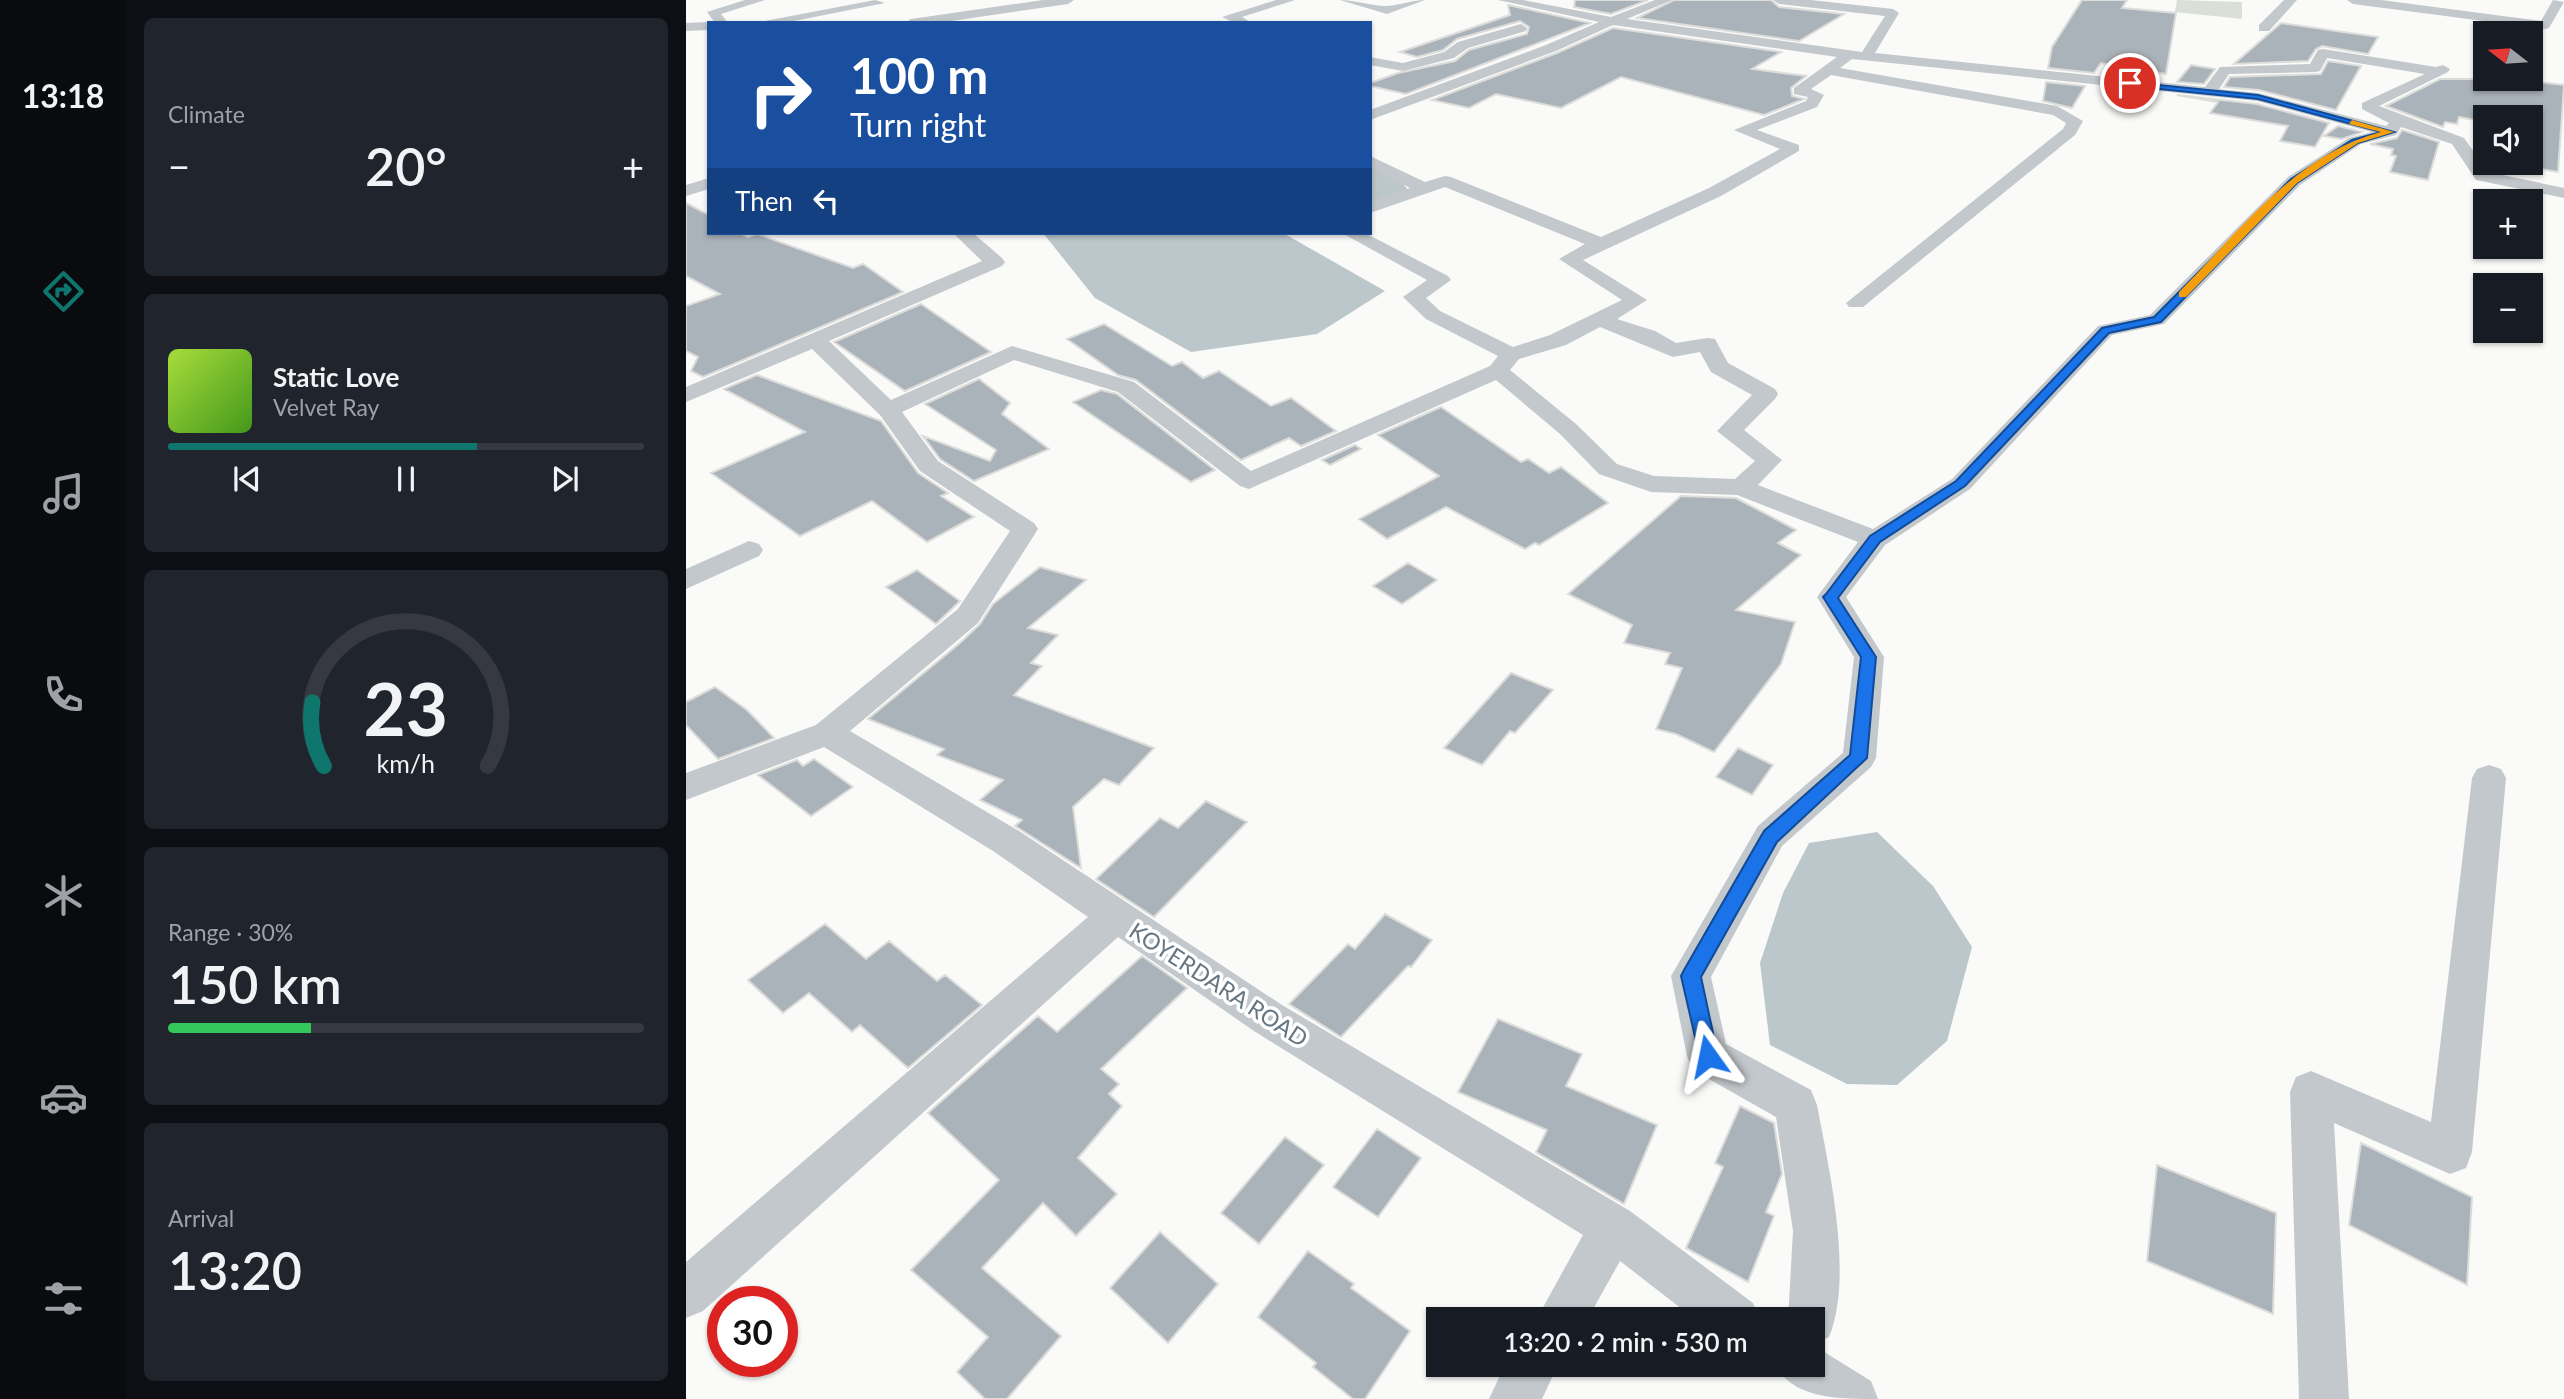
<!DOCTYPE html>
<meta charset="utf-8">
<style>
body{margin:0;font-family:Lato,sans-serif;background:#20242c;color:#f1f3f6;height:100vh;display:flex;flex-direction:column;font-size:26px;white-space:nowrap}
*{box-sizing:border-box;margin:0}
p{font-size:23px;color:#9ea1a6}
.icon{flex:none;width:38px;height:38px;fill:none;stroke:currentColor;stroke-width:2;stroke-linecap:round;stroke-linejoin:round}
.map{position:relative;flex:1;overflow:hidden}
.panel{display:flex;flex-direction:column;gap:18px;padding:18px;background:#0d0f14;width:560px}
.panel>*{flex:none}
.banner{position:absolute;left:21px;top:21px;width:665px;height:214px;border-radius:0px;box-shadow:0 2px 5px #0004;background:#1a4fa0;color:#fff;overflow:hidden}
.needle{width:46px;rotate:287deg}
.tools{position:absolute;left:1787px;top:21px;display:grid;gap:14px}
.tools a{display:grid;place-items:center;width:70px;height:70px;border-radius:0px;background:#171b24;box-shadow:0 2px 5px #0004;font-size:35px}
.speed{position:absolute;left:21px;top:1286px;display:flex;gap:14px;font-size:35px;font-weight:700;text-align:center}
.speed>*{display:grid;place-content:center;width:91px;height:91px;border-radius:50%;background:#171b24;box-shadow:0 2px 5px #0004;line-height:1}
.speed .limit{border:10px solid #d22;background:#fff;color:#111}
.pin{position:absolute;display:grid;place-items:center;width:60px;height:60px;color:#fff;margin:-30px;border:4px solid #fff;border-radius:50%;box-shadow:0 2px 7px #0007}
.me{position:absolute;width:77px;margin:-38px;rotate:348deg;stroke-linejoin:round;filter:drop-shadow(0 0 5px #0008)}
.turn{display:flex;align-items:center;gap:24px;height:147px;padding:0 28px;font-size:32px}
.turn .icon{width:91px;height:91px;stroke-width:2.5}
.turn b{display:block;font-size:49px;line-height:60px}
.then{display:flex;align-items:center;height:66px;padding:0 28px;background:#0003;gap:14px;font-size:26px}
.big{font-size:52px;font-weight:600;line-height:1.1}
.panel .tile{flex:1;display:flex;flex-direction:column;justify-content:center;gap:10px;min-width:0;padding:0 24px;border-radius:10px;background:#20242c}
.panel .dial{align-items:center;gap:0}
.dial svg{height:182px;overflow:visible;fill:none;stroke:#363941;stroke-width:7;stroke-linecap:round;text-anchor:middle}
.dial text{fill:#f1f3f6;stroke:none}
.song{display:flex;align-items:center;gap:21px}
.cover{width:84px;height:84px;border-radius:10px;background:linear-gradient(135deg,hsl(80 70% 55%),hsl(100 70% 35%))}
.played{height:7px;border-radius:4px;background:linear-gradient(90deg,#0f766e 65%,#363941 65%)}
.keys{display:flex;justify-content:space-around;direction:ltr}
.heat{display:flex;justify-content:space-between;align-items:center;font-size:38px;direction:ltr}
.charge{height:10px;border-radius:5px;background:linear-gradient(90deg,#34c759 30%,#363941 0)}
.trip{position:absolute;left:740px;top:1307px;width:399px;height:70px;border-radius:0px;background:#171b24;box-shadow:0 2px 5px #0004;font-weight:600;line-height:70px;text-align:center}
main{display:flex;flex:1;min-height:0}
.tab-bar{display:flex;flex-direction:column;width:126px;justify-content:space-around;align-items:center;background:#090b0e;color:#9ea1a6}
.tab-bar .icon{width:49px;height:49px}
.tab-bar .on{color:#0f766e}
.tab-bar b{font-size:32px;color:#f1f3f6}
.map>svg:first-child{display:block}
.green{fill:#dadfd7}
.water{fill:#bbc7cb}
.building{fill:#aab3b9;stroke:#dcdcda;stroke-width:2}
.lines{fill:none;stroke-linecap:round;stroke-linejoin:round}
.street{fill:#c3c8cc;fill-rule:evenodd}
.route{fill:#1a73e8;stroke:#114b97;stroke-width:2}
.slow{fill:#f59e0b}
.labels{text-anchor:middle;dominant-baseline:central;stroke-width:7;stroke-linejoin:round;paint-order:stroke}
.near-street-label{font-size:23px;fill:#657683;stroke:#fff}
</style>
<main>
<nav class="tab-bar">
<b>13:18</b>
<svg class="icon on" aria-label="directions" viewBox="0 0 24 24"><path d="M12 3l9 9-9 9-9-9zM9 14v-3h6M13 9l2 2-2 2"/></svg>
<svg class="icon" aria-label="music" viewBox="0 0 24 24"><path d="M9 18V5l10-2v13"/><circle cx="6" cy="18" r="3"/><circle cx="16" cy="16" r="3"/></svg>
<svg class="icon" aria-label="phone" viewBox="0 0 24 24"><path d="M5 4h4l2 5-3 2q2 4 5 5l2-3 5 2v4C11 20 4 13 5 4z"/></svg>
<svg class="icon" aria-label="climate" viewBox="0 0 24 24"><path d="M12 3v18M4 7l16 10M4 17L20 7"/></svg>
<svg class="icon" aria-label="car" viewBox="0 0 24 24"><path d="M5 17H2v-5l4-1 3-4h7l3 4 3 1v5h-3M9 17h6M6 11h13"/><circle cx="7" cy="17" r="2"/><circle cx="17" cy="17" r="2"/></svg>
<svg class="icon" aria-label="filters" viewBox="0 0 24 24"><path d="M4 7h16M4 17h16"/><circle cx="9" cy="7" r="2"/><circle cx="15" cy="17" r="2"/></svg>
</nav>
<section class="panel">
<div class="tile"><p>Climate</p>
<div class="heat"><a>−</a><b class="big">20°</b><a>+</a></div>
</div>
<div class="tile">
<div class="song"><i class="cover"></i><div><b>Static Love</b><p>Velvet Ray</p></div></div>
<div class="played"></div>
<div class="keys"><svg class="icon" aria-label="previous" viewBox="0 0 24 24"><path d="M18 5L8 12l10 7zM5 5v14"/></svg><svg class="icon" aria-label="pause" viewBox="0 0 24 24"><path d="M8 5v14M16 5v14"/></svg><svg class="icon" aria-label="next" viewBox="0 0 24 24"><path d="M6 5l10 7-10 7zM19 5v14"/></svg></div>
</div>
<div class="tile dial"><svg viewBox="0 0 100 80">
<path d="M14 69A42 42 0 1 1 86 69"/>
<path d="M14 69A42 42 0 0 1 9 41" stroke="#0f766e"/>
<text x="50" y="56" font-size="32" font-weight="700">23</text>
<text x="50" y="72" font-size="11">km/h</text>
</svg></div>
<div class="tile"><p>Range · 30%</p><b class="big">150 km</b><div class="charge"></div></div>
<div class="tile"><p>Arrival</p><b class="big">13:20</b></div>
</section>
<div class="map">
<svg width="1878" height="1399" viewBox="0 0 1878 1399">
<rect width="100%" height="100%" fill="#fafaf8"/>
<!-- green -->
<path class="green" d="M1491 0 1556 2V19L1489 12Z"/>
<!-- water -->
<path class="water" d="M684 165 713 179 723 191 684 206Z
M357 233H597L699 291 631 334 505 352 409 298Z
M1191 832 1247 886 1286 947 1261 1041 1211 1085 1161 1084 1084 1045 1074 963 1097 893 1123 843Z"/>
<!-- building -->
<path class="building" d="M889 0H962L925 14 888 7Z
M988 0H1085L1093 7 1158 14 1113 41 951 18Z
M1396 0H1441L1436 8 1490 13 1480 74 1415 63 1408 73 1362 68 1366 47Z
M822 5 904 23 720 94 684 86V83L712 73 769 61 783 50 841 34 843 27 834 21 771 39 757 50 731 57 714 52 824 15Z
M1595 23 1692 37 1682 54 1636 46 1630 49 1622 61 1548 64Z
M927 28 1095 52 1066 69 1120 76 1105 88 1106 96 1118 99 1078 115 935 77 875 108 810 94 783 108 746 100 871 53Z
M1642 61 1675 66 1650 110 1573 90 1538 87 1544 77 1635 74Z
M1505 65 1529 69 1518 84 1491 82Z
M1754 79H1824L1878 85 1872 172 1833 165 1844 163V117H1799V122L1773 117 1771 124 1759 122 1757 127 1700 106Z
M1360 82 1399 86 1386 108 1357 101Z
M1491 95 1571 104 1643 123 1629 147 1594 141 1602 126 1524 113 1532 102Z
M1652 126 1676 132 1656 139 1638 136Z
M1716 130 1753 142 1742 180 1704 172 1710 156 1705 155 1707 149 1684 144 1711 138Z
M0 203 23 215V233H54L62 237 71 234 167 268 177 264 217 292 17 377 5 371 12 357 0 351V306L34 294 0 276Z
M235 304 305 352 219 391 148 342Z
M418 324 486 366 496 362 517 378 533 371 585 406 605 398 650 431 615 446 603 438 555 460 450 380 432 375 381 339Z
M71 375 195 421 232 473 262 493 255 496 288 517 241 542 186 501 114 536 25 473 119 432 38 389Z
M293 379 324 403 316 414 363 449 288 481 254 459 237 436 304 461 310 450 239 404Z
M415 390 431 394 529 470 505 482 387 402Z
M755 407 835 462 842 459 863 473 875 467 922 503 853 545 849 543 839 549 760 507 701 539 673 519 753 476 692 435Z
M669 445 675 449 644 465 636 460Z
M995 496 1050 498 1110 530 1092 543 1115 555 1050 610 1109 622 1095 664 1028 752 990 734 970 729 996 668 979 664 984 653 938 643 946 625 882 594Z
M722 563 751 580 716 604 687 586Z
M354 567 400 580 342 628 372 635 345 663 356 666 328 695 468 748 433 785 418 779 387 807 395 868 329 826 336 820 294 800 317 780 251 755 258 749 182 719 274 643 294 624 307 604Z
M231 570 274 601 250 624 200 587Z
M825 673 867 690 829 733 824 731 796 765 758 748Z
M29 687 61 710 88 738 32 759 0 725V702Z
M1052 748 1087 765 1066 795 1030 777Z
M128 759 167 787 125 816 72 775 111 760 117 766Z
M520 801 561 822 468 917 410 879 474 818 492 828Z
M699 914 746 940 725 967 722 966 655 1037 603 1004 662 944 669 949Z
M139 924 180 959 203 941 251 981 259 975 296 1005 222 1068 174 1025 166 1032 123 993 97 1013 62 980Z
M456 956 501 988 415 1069 433 1084 423 1094 436 1106 392 1158 431 1194 390 1236 357 1203 296 1268 375 1336 321 1399H299L271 1372 302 1337 225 1270 313 1180 242 1113 352 1016 371 1032Z
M812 1019 896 1054 880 1086 971 1125 938 1204 850 1152 861 1130 772 1092Z
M1054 1106 1088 1123 1096 1174 1080 1212 1088 1216 1062 1282 1000 1248 1037 1167 1029 1163Z
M691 1129 735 1158 692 1217 647 1187Z
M599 1137 638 1165 573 1244 535 1213Z
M1675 1143 1786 1197 1781 1285 1663 1225Z
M1471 1165 1590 1213 1587 1314 1461 1261Z
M474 1232 532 1284 482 1343 424 1288Z
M622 1251 668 1284 665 1288 724 1331 679 1399H667L627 1367 630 1363 572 1317Z"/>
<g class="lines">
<!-- street -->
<path class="street" d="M59 0H79L35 14 42 23H29L21 12Z
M189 0 199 3 98 23H68Z
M357 0H388L382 4 252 23H219L225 19Z
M590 0H609L556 17 566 23H549L536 17Z
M654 0C670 0 684 6 700 6 712 6 725 0 739 0L701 14Z
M812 0H837L925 17 969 0H986L941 19 1176 52 1199 16 1093 4 1087 0H1125L1207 9 1213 13 1189 53 1519 87 1534 67 1624 64 1632 50 1637 49 1750 67 1757 65 1764 69 1762 72 1693 106 1778 138 1802 172 1878 188V198L1790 180 1766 144 1715 127 1710 135 1675 144 1614 185 1478 324 1426 335 1284 489 1199 545 1160 597 1198 657 1190 758 1185 767 1096 846 1025 977 1040 1044 1125 1090 1131 1105C1143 1169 1168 1276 1143 1337L1127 1344V1320H1102L1107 1231 1090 1117 1007 1070 1001 1056 985 976 1072 826 1157 753 1168 657 1131 597 1172 542 1051 495 965 492 913 474 874 434 810 380 563 489 554 486 432 392 328 360 216 412 252 461 348 523 352 529 292 623 164 731 333 831 596 1005 944 1211 1067 1303 1074 1320H1010L934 1261 901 1320H850L897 1235 568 1031 432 937 17 1311 0 1318V1262L402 917 307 851 138 747 0 800V773L130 725 272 609 324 531 234 471 194 415 126 349 0 402V387L296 261 267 233H287L316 258 319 262 316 266 143 341 205 400 326 346 448 382 565 471 804 366 812 356 740 319 717 297 741 280 656 233H679L762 276 765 280 740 298 754 311 827 347 864 335 936 300 873 259 899 244 759 187 684 213V202L724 188 684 168V156L739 182 759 176 765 177 915 237 1023 188 1094 149 1048 130 1120 101 1122 97 1108 94V88L1151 57 927 25 870 51 684 120V110L860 45 913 22ZM1641 58 1739 74 1676 103V109L1703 123 1700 126 1572 93 1533 89 1543 74 1629 72 1634 71ZM1166 59 1571 101 1686 132 1663 138 1602 177 1464 315 1412 326 1266 479 1187 529 1072 485 1096 460 1058 430 1089 399 1092 394 1089 389 1042 363 1029 339 1021 338 990 343 969 331 931 319 961 300 897 260 1035 196 1113 151V145L1071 130 1131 107 1138 95 1125 89 1145 75 1367 115 1380 123 1377 129 1160 303 1163 307H1177L1389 135 1397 121 1371 106 1154 68ZM914 327 987 357 1014 352 1025 372 1066 395 1031 431 1069 461 1049 479 968 476 931 464 890 424 824 370 833 359 880 345Z
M1598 0H1611L1583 31H1573V25Z
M1661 0H1695L1855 21 1867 0 1878 2 1863 28 1859 29 1667 4Z
M23 22V30L0 31V23Z
M835 24 841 28 840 31 782 48 768 58 717 71 684 65V57L717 63 758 52 772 42Z
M23 178V189L0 196V185Z
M63 541 73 544 77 550 73 556 0 589V569Z
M1803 765 1815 769 1820 778 1786 1152 1780 1168 1764 1174 1648 1123 1663 1399H1613L1604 1092 1610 1077 1625 1071 1745 1122 1786 778 1791 769Z
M1127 1345 1185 1381 1192 1399C1151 1399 1108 1399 1089 1365H1127Z
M819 1365H872L856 1399H803Z"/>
</g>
<!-- route -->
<path class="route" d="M1442 82 1572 95 1708 132 1672 143 1611 183 1475 322 1423 333 1279 486 1194 542 1152 598 1190 657 1181 758 1091 842 1015 977 1032 1056 1029 1063 1022 1066 1015 1063 995 976 998 970 1078 831 1164 755 1175 657 1137 597 1140 594 1184 536 1270 481 1416 328 1468 317 1605 179 1666 140 1695 132 1572 99 1444 86Z"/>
<!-- slow -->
<path class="slow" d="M1666 120 1708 132 1672 143 1611 183 1500 297H1493V292C1552 233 1610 154 1695 132L1663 124Z"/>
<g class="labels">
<!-- near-street labels -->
<g class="near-street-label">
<text transform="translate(533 984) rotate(33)">KOYERDARA ROAD</text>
</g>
</g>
</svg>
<div class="tools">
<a><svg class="needle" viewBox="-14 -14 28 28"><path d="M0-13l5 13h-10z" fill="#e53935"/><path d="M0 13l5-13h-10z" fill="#9ea1a6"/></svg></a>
<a><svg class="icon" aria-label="sound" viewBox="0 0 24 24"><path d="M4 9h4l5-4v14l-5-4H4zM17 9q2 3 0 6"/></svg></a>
<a>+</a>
<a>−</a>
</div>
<div class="speed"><div class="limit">30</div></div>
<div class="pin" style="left:1444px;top:83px;background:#d93025"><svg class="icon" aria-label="arrive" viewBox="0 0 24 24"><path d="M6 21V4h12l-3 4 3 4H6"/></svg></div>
<svg class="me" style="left:1022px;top:1056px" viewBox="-20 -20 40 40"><path d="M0-17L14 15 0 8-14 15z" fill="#1a73e8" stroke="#fff" stroke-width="4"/></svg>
<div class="trip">13:20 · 2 min · 530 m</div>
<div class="banner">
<div class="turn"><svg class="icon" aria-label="right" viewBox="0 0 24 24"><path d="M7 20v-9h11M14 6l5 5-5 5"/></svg><div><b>100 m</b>Turn right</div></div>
<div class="then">Then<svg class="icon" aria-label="left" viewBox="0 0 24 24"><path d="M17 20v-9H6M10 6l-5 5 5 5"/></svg></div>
</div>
</div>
</main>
